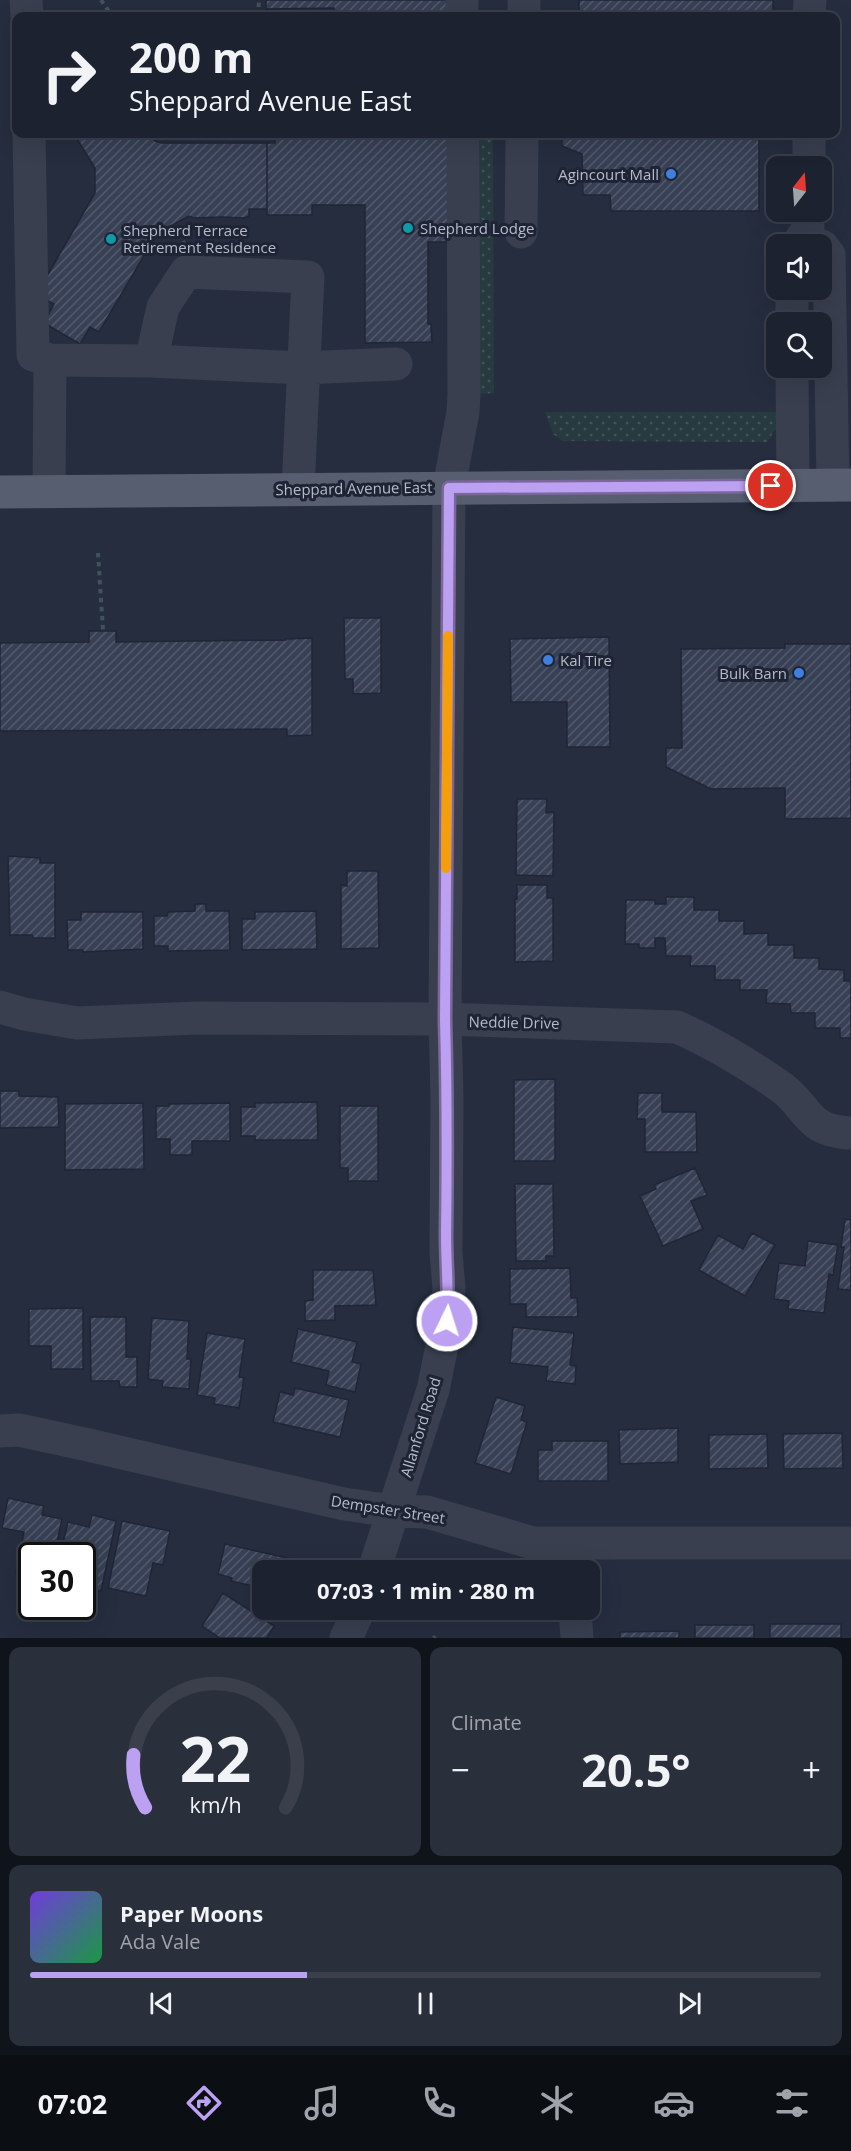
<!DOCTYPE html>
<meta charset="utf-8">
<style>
body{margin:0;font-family:"Open Sans",sans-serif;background:#292f3b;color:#f1f3f6;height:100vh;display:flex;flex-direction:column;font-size:22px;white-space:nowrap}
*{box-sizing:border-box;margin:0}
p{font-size:20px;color:#a0a4aa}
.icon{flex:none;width:33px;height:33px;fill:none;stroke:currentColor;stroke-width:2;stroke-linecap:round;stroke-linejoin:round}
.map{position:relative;height:1638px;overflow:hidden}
.drawer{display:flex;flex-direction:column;gap:9px;padding:9px;background:#0f131a;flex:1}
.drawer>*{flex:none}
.banner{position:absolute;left:12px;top:12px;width:828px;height:126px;border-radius:12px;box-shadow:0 6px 24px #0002,0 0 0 2px #3a3f4b;background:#1c222f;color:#f1f3f6;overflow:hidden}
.needle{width:39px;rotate:17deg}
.controls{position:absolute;left:766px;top:156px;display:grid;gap:12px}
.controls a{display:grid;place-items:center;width:66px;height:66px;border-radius:12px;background:#1c222f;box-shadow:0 6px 24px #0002,0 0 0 2px #3a3f4b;font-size:30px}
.speed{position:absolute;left:18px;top:1542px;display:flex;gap:12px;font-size:30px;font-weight:700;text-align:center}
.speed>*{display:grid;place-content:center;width:78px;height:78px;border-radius:50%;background:#1c222f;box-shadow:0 6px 24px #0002,0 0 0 2px #3a3f4b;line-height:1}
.speed .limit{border:3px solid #111;border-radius:9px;background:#fff;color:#111}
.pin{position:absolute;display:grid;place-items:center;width:51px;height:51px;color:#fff;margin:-26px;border:3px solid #fff;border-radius:50%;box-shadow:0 2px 6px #0007}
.me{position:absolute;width:66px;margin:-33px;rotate:4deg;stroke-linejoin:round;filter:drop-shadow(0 0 4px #0008)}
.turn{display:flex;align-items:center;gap:21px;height:126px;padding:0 18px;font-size:27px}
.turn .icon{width:78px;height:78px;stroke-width:2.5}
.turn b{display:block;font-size:42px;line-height:51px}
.big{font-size:45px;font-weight:700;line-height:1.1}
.drawer .widget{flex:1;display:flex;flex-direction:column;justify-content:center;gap:9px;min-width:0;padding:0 21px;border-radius:12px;background:#292f3b}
.drawer .dial{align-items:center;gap:0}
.dial svg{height:156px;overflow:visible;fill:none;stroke:#3a3f4b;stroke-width:7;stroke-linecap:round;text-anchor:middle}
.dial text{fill:#f1f3f6;stroke:none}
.song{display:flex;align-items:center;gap:18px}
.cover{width:72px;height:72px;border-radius:9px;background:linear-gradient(135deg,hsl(260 70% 55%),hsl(140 70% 35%))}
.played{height:6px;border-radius:3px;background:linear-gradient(90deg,#bca0f2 35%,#3a3f4b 35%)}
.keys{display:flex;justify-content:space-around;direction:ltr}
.heat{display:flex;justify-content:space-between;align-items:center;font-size:33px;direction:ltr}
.drawer .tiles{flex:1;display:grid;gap:9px;grid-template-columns:1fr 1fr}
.widget:last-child{grid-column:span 2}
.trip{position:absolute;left:252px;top:1560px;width:348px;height:60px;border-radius:12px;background:#1c222f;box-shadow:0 6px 24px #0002,0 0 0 2px #3a3f4b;font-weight:700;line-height:60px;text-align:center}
.tab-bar{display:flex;height:96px;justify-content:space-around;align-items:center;background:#0b0e13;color:#a0a4aa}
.tab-bar .icon{width:42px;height:42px}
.tab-bar .selected{color:#bca0f2}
.tab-bar b{font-size:27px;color:#f1f3f6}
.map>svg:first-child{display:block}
.grass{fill:url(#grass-dots)}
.building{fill:url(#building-hatch);stroke:#202636;stroke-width:1.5}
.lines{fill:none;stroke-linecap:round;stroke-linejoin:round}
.path{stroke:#405358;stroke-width:4;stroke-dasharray:4.5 4.5;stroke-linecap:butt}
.minor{stroke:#393f4f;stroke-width:33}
.major{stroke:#575e6f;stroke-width:33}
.route-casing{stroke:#7a689d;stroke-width:15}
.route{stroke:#bca0f2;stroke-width:10}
.slow{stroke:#f59e0b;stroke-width:10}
.shop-dot{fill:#3f7fe0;stroke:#1e2434;stroke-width:2}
.culture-dot{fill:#0f9aa8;stroke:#1e2434;stroke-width:2}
.labels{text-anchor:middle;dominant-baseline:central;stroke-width:6;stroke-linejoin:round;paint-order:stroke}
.poi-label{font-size:15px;fill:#b5bbca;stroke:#1e2434;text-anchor:start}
.street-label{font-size:15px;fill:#b5bbca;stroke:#1e2434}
</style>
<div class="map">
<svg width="851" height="1638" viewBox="0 0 851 1638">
<defs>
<pattern id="grass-dots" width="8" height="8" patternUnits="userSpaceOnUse" patternTransform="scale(1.5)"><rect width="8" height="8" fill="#273a40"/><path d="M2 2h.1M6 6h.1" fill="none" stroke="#44555a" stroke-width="1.8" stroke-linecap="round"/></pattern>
<pattern id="building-hatch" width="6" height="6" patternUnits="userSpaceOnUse" patternTransform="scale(1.5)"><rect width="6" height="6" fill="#374055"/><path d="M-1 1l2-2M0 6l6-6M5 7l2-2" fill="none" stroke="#525a6c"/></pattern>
</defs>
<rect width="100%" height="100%" fill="#252d3f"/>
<!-- grass -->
<path class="grass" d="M480 134H493L494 393 480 394Z
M545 412H783L780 423 767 442H742L563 441 553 434Z"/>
<!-- building -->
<path class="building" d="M266 0H450L451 16H334V8L266 9Z
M579 0H773V16H579Z
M74 134H151L155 141 162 143H267V209H249V216L244 218 222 217 194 218 189 216 163 230 152 242 99 332 90 327 80 344 44 323 54 304 43 298V283L95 193V168Z
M275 134H451L452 242H428V324H431L432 342 365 343V205H312V215H267V143H275Z
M562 134H759V211H611L610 195H583L582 154 562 146Z
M344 618H381V693L353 694V679H345Z
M89 631H116V642L286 640V639L312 638V735L287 736V729L0 731V643L89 642Z
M609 637 610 747H567V702H511L510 639Z
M785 644H851V818L785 819V788L711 789 666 767V748H682L681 649 785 648Z
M517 799H547L546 813 554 812 553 876 516 875Z
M8 856 40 858V863H55V938H33L32 935H10Z
M347 871H378L379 948 341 949V885L347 886Z
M517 885H547V898H553V961L515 962V899H517Z
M666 897H694V910H719V921H744V934L768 933V945H794V958H819V969L844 970V981H851V1038H840V1028H815V1013H791L790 1004 766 1003 767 990H740V980H715V966H690L691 956H666L665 938H655V948H639V944H625L626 900H655V904H666Z
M195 904H206V911H229L230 950 168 951V946H154V916H167L168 912 195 911Z
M316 911 317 949 242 950V919H255V912Z
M81 912H143V949L83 952V950H68L67 920H81Z
M555 1079V1161H514V1080Z
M0 1091H19V1096L58 1097 59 1127 0 1128Z
M638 1093H662V1112H696L697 1152H645V1119H637Z
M317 1102 318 1140H255V1136H241V1107H255V1103Z
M143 1103 144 1169 65 1170V1104Z
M230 1103V1141H192V1155H170V1139H156V1106H169V1104Z
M340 1106H378V1181H348V1168H340Z
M695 1168 707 1195 691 1201 703 1229 663 1246 640 1196 656 1189 654 1185Z
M515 1184H553L554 1256H546V1261H516Z
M845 1219 851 1220V1290L838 1289 844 1247H841Z
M752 1233 775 1245 745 1296 699 1270 718 1235 743 1249Z
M808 1241 838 1245 833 1275 829 1274 824 1313 788 1309 789 1301 774 1299 779 1263 805 1266Z
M570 1268 571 1298H577L578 1317H526V1304H510V1269Z
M313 1270H373L376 1305 335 1306V1320L305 1321V1301L313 1300Z
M83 1308V1369H51V1346H29V1309Z
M90 1317H126V1357H137V1387H120L119 1381H91Z
M152 1318 189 1321 187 1359H191L189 1389 162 1387 163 1381 148 1379Z
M513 1327 574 1333 570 1365 576 1366 575 1384 546 1381 548 1367 510 1363Z
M298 1329 357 1342 352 1362 361 1364 355 1392 326 1385 329 1371 291 1362Z
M207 1333 245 1339 239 1377 244 1378 239 1408 214 1404 215 1398 197 1395Z
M295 1388 349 1400 340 1437 273 1422 280 1392 293 1395Z
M496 1397 525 1406 521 1420 527 1422 511 1474 475 1463Z
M678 1428V1462L620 1464 619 1430Z
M842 1433 843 1468 784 1469 783 1434Z
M767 1434 768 1468 709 1469V1435Z
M552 1441H608V1481H538V1450H552Z
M8 1498 44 1506 42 1515 62 1519 54 1556H32V1576L16 1572 24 1532 2 1528Z
M92 1515 116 1521 101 1591 82 1587V1556H73L61 1552 68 1522 89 1527Z
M122 1521 170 1531 163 1565 153 1563 146 1596 108 1588Z
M225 1544 296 1560 294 1570H262V1588L231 1581 232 1578 218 1574Z
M223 1593 274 1626 267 1638H220L202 1626Z
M770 1624H841V1638H770Z
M695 1625H754V1638H695Z
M679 1631V1638H620V1632Z"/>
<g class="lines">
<!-- path -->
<path class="path" d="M101 0 112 16
M258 16 259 0
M179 233 184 243
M98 553 103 630
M434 1638 435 1636"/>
<!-- minor -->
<path class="minor" d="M26 0 27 16
M462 0V16
M524 16V0
M809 16 810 0
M29 134 33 355 50 360 49 491
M809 166V134
M521 232 522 134
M798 244 808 229V212
M822 246 829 255 833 485
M792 290V322
M50 360 151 361 302 368 396 364
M151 361 163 307 186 272 308 277 298 489
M792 368 793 486
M0 1007 24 1014 77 1023 197 1018 445 1019 677 1027C713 1043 748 1064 781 1087 810 1108 805 1131 851 1133
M0 1431 19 1430 84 1444 344 1504 393 1511 427 1512 533 1543H851
M374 1570 433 1390 447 1321 449 1288 446 1253 447 1098 445 1019 449 487 463 412 464 395 463 134
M575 1610 577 1638
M346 1638 359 1610"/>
<!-- major -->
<path class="major" d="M0 492 851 485"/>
</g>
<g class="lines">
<!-- route casing -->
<g class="route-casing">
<path id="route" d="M447 1321C449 1292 446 1264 446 1234 447 1163 447 1091 445 1020L449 488 771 486"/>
</g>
<!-- route -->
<use href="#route" class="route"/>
<!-- slow -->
<path class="slow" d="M446 868 448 636"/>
</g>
<!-- markers -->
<g class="shop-dot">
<circle cx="671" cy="174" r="6"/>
<circle cx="548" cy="660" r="6"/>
<circle cx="799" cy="673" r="6"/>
</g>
<g class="culture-dot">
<circle cx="408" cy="228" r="6"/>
<circle cx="111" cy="239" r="6"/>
</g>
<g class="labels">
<!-- poi labels -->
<g class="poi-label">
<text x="659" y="174" text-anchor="end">Agincourt Mall</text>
<text x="420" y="228">Shepherd Lodge</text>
<text x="123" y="230">Shepherd Terrace<tspan x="123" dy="17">Retirement Residence</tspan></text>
<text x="560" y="660">Kal Tire</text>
<text x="787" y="673" text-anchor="end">Bulk Barn</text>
</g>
<!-- street labels -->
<g class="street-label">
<text transform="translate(354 488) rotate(-1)">Sheppard Avenue East</text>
<text transform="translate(514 1022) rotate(1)">Neddie Drive</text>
<text transform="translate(420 1427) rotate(-73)">Allanford Road</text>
<text transform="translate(388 1509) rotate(9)">Dempster Street</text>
</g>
</g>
</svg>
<div class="controls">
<a><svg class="needle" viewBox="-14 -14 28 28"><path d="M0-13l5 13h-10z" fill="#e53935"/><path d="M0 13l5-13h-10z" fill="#a0a4aa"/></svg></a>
<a><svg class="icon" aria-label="sound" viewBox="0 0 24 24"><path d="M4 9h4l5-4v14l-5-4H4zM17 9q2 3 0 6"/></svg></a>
<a><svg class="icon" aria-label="search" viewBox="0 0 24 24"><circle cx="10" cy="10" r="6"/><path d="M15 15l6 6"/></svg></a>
</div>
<div class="speed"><div class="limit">30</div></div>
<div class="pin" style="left:771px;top:486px;background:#d93025"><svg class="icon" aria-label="arrive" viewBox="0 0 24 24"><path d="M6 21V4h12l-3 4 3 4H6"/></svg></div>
<svg class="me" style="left:447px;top:1321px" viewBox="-20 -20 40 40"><circle r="17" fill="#bca0f2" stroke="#fff" stroke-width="3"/><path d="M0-11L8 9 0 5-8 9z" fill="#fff"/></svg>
<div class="trip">07:03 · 1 min · 280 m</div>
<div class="banner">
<div class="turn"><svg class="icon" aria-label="right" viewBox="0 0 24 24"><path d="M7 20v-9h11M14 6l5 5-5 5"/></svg><div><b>200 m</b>Sheppard Avenue East</div></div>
</div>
</div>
<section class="drawer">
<div class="tiles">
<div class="widget dial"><svg viewBox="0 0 100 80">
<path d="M14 69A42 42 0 1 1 86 69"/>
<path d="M14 69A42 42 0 0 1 8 42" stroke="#bca0f2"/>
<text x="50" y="56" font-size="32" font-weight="700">22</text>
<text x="50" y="72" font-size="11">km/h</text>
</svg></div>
<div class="widget"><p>Climate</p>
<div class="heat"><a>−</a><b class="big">20.5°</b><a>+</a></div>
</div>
<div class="widget">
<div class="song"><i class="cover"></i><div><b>Paper Moons</b><p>Ada Vale</p></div></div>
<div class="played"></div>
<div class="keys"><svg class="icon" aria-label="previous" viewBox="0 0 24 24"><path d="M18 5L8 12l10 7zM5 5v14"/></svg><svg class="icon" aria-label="pause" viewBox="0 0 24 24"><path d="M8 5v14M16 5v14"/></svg><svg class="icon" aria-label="next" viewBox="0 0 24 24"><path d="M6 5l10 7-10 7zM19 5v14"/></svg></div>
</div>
</div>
</section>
<nav class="tab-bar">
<b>07:02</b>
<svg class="icon selected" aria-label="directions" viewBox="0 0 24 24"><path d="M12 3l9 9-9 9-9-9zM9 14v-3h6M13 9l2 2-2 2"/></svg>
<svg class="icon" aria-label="music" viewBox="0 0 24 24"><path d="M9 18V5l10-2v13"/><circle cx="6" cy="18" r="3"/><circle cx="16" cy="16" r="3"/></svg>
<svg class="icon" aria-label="phone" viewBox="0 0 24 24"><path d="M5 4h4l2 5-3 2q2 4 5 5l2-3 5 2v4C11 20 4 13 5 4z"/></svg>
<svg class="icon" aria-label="climate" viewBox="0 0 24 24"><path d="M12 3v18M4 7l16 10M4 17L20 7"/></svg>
<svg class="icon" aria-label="car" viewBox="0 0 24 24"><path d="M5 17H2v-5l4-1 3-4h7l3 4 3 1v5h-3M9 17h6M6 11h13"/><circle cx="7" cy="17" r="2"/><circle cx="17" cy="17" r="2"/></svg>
<svg class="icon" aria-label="filters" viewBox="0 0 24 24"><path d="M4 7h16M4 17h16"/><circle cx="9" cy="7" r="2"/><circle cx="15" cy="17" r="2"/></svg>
</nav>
